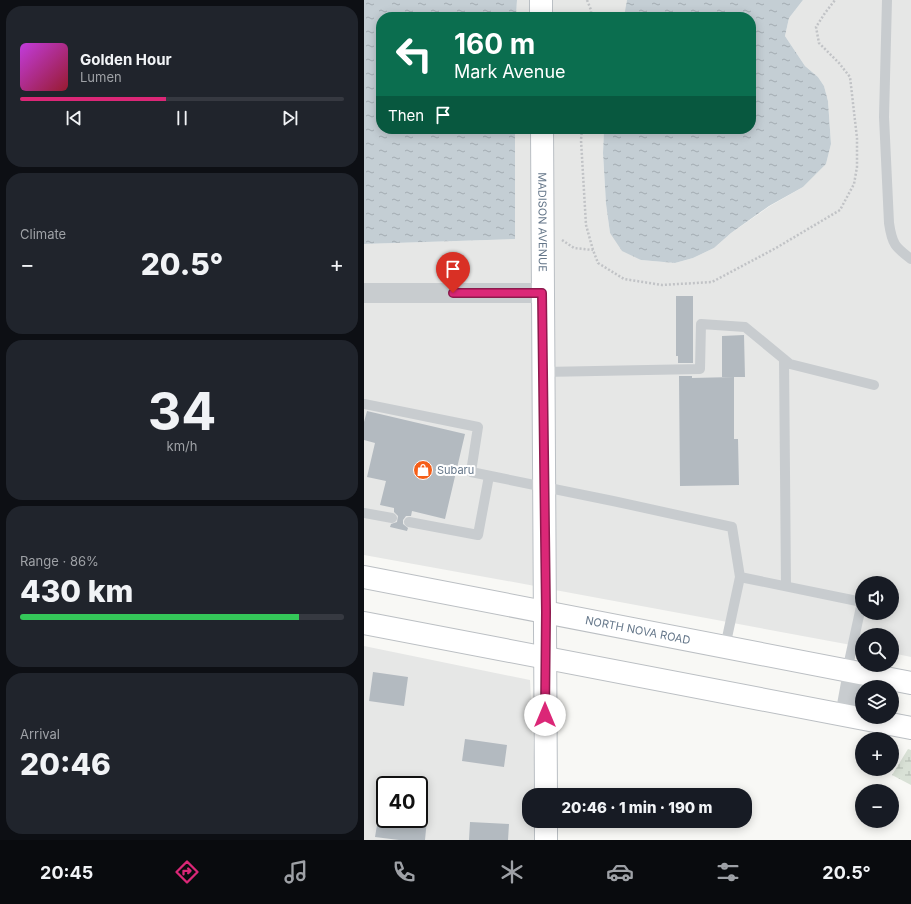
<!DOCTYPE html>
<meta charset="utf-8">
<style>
body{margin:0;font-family:Inter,sans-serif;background:#20242c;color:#f1f3f6;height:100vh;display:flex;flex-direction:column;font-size:15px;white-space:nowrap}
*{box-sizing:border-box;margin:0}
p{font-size:13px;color:#9ea1a6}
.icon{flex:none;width:22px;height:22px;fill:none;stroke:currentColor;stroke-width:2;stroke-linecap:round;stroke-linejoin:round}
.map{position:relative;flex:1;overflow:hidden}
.sheet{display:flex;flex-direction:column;gap:6px;padding:6px;background:#0d0f14;width:364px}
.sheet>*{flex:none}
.banner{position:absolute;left:12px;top:12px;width:380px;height:122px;border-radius:16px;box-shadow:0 2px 10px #0003;background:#0b6e4f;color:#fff;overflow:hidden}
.controls{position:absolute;left:491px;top:576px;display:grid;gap:8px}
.controls a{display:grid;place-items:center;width:44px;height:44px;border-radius:50%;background:#171b24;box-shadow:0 2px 10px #0003;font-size:20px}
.speed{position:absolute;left:12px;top:776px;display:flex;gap:8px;font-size:20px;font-weight:700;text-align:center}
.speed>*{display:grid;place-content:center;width:52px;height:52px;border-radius:50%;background:#171b24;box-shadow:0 2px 10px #0003;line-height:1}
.speed .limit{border:2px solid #111;border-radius:6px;background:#fff;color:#111}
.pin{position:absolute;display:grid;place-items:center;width:34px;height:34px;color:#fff;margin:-41px -17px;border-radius:50% 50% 50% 0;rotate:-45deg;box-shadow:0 0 4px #0007}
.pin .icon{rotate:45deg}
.me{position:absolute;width:44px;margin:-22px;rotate:0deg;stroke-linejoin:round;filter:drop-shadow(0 0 3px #0008)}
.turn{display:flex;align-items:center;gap:14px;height:84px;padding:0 12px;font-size:18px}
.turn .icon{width:52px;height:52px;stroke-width:2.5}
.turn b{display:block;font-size:28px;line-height:34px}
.then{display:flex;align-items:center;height:38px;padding:0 12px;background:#0003;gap:8px;font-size:15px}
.big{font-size:30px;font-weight:800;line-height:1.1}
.sheet .widget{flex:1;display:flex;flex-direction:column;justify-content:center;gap:6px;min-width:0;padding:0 14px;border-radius:16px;background:#20242c}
.sheet .dial{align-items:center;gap:0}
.dial b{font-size:52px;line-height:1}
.song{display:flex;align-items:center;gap:12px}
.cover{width:48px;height:48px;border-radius:6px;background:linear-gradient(135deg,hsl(290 70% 55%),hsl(350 70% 35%))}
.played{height:4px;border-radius:2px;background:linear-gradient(90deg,#db2777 45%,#363941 45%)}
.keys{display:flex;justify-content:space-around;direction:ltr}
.heat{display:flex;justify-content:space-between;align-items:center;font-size:22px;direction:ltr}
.charge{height:6px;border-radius:3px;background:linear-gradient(90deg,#34c759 86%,#363941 0)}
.trip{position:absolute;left:158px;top:788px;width:230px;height:40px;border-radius:16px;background:#171b24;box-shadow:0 2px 10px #0003;font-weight:800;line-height:40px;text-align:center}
.tab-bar{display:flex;height:64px;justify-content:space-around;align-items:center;background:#090b0e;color:#9ea1a6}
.tab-bar .icon{width:28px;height:28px}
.tab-bar .selected{color:#db2777}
.tab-bar b{font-size:18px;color:#f1f3f6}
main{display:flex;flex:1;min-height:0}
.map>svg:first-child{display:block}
.built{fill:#e6e7e6;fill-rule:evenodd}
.wetland{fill:url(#wetland-marsh)}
.water{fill:url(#water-ripples)}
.building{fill:#b3bac0}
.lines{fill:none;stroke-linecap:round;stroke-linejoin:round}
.secondary-casing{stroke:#babfc4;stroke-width:24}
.primary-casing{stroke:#bbbfc3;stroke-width:24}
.path{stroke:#c1c3c6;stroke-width:2.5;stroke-dasharray:2 2;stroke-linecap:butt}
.lane{stroke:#c8cccf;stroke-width:10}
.street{stroke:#c8cccf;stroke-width:20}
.secondary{stroke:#fff;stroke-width:22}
.primary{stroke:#fff;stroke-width:22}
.route-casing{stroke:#8e194d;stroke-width:10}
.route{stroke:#db2777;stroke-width:7}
.labels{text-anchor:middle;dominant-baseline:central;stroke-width:4;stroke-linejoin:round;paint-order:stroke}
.street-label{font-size:11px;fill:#647689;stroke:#fff}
.poi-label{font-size:11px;fill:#647689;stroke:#fff;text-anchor:start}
</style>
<main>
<section class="sheet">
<div class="widget">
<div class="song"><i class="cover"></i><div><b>Golden Hour</b><p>Lumen</p></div></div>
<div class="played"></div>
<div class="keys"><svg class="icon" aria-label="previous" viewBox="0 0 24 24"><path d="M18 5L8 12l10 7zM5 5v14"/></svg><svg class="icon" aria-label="pause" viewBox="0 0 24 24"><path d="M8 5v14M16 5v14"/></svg><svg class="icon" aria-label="next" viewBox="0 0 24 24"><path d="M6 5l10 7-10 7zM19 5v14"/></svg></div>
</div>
<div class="widget"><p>Climate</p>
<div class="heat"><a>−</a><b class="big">20.5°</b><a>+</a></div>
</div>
<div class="widget dial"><b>34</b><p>km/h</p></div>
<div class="widget"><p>Range · 86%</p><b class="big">430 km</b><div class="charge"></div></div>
<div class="widget"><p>Arrival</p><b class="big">20:46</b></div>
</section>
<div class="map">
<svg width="547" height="840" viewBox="0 0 547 840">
<defs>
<pattern id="wetland-marsh" width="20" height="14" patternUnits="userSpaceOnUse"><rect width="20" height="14" fill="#d9e1d6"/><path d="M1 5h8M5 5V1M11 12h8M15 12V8" fill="none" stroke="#b4bbb3"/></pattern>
<pattern id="water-ripples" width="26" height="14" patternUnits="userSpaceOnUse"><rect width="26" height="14" fill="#c4ced4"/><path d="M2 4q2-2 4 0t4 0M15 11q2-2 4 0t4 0" fill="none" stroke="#a3acb2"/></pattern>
</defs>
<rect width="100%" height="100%" fill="#f8f8f5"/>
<!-- built -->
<path class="built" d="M153 0H167V17H152Z
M187 0H263L262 10 260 17H187Z
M439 0H547V657L528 653V635H498V647L191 590 188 129H240L239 153 242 204 246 233 277 260 311 263 329 258 350 248 367 233 406 206 439 187 462 164 467 144 464 101 460 86 454 77 441 66 421 36 425 18ZM498 583H528V613H498Z
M151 129H168L171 586 0 555V244L150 239Z
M0 646 166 680 172 795H165V821H172V840H0ZM21 785H55V819H21Z"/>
<!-- wetland -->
<path class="wetland" d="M544 749 547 750V785L528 775Z"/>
<!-- water -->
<path class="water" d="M0 0H153L152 17H17V129H151V239L0 244Z
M263 0H439L425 18 421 36 441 66 454 77 460 86 464 101 467 144 462 164 439 187 405 206 367 233 350 248 329 258 311 263 277 260 258 251 246 233 242 204 239 153 240 129H387V17H260Z"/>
<!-- building -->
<path class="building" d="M312 296H329V363H314V356H312Z
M380 335 381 377H358V336Z
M315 376H328V378L370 377V439H374L375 485 316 486Z
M3 411 101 434 81 519 48 511 47 516H42L39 520V524L44 528 43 531 26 527 27 524 33 522 34 516 30 512V508L16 505 22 481 3 477 11 443 0 440V422Z
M9 672 44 677 40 706 5 701Z
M101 739 143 745 140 767 98 761Z
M14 819H63L61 840H35L11 837Z
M106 822 145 824 144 840H105Z"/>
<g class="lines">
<!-- secondary casing -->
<g class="secondary-casing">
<g id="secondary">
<path d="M177 0V17"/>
<path id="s1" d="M178 129 182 795"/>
<path d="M182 821V840"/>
</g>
</g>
<!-- primary casing -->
<g class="primary-casing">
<g id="primary">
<path id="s2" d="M0 577 547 683"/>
<path d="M0 623 547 728"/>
</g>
</g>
<!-- path -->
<path class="path" d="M223 0 227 10V17
M218 129 217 140 222 225 229 250 234 263 260 279 298 285 348 282 412 248 476 210 490 184 493 167V138L486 77 475 63 455 43 452 27 461 13 471 0
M198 240 210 248 229 250"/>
<!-- lane -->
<path class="lane" d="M523 0 520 117 525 223C528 244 531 247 547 259
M420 359 422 586
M179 372 336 369 337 324 381 327 426 364 510 385
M0 404 114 427 107 472 249 501 368 527 376 577
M0 513 28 518
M45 522 114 535 125 476
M361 647 376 577 498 602 483 671"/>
<!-- street -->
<path class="street" d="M0 293H178
M481 716 489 672"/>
<!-- secondary -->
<use href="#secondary" class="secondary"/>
<!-- primary -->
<use href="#primary" class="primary"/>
</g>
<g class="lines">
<!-- route casing -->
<g class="route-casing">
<path id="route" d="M89 293H178L182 612 181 715"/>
</g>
<!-- route -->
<use href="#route" class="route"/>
</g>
<!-- icons -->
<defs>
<g id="shop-disc" transform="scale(1)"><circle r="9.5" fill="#f55e18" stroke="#fff"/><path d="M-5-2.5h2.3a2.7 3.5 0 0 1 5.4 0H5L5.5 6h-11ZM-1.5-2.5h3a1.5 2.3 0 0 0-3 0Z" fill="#fff"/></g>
</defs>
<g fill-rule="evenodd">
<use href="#shop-disc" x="59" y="470"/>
</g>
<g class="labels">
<!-- street labels -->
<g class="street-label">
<text stroke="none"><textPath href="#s1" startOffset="93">MADISON AVENUE</textPath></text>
<text stroke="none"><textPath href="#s2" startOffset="279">NORTH NOVA ROAD</textPath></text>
</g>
<!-- poi labels -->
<g class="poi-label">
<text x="73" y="470">Subaru</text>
</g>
</g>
</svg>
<div class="controls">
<a><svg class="icon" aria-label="sound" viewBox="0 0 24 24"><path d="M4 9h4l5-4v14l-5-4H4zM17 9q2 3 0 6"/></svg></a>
<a><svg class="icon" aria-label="search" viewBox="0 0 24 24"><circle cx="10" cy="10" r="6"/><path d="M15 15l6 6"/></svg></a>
<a><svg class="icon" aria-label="layers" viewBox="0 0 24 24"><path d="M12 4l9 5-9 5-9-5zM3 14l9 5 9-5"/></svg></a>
<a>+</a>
<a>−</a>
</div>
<div class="speed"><div class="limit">40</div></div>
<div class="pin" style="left:89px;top:293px;background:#d93025"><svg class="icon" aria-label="arrive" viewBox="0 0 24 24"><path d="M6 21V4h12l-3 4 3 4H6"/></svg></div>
<svg class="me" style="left:181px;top:715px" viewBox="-20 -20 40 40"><circle r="19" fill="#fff"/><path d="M0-13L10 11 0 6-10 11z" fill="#db2777"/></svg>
<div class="trip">20:46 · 1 min · 190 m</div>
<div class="banner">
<div class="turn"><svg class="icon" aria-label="left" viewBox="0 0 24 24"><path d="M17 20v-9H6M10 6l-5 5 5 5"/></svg><div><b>160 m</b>Mark Avenue</div></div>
<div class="then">Then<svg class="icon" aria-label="arrive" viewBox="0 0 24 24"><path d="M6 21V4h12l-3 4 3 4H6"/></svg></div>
</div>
</div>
</main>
<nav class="tab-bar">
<b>20:45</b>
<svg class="icon selected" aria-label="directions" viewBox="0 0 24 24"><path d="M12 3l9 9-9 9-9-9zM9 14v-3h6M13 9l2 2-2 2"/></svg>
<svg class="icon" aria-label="music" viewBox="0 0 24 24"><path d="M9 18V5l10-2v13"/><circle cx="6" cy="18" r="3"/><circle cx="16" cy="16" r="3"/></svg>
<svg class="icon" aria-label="phone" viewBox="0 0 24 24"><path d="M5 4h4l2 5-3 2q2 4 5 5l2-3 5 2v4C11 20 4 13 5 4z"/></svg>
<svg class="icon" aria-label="climate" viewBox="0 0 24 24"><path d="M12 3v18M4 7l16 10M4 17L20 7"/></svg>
<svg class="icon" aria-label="car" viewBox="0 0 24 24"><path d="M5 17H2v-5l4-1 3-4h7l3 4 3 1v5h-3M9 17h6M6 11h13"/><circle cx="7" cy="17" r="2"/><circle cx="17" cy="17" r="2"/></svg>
<svg class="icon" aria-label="filters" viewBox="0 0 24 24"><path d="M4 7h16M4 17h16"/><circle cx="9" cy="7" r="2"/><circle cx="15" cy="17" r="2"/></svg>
<b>20.5°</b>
</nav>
